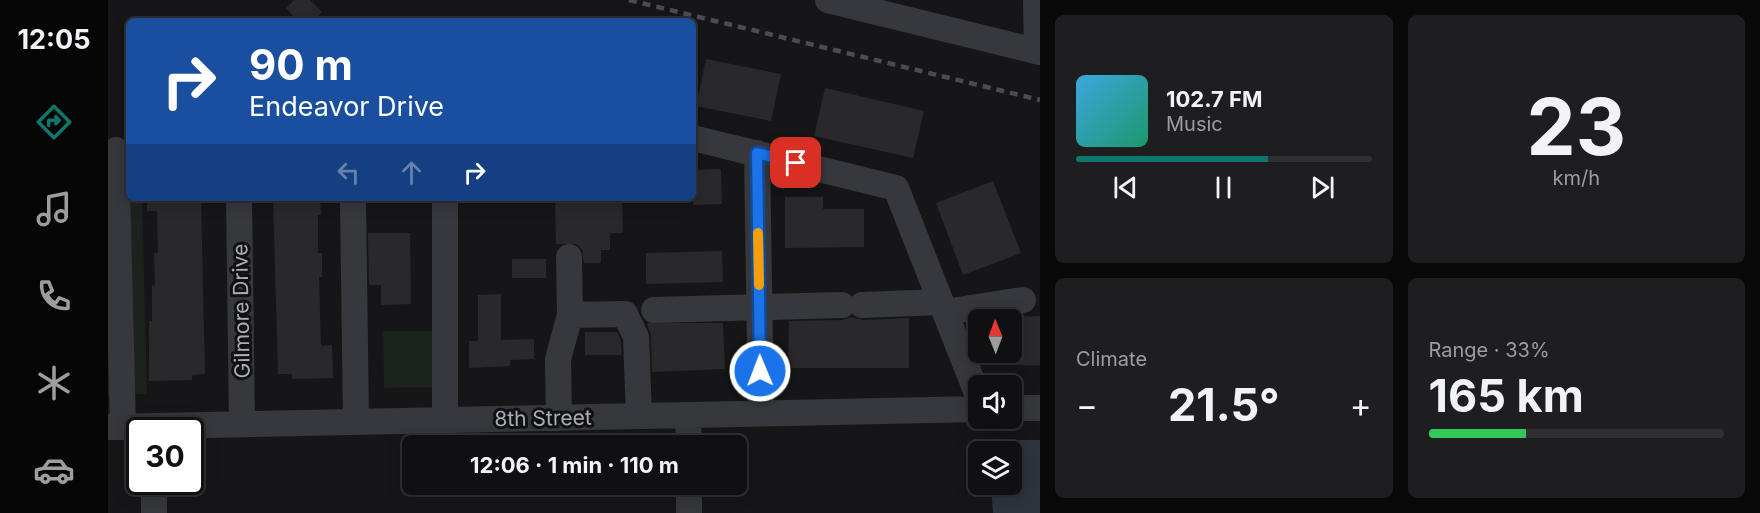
<!DOCTYPE html>
<meta charset="utf-8">
<style>
body{margin:0;font-family:Inter,sans-serif;background:#1e1e20;color:#f1f3f6;height:100vh;display:flex;flex-direction:column;font-size:22px;white-space:nowrap}
*{box-sizing:border-box;margin:0}
p{font-size:20px;color:#9c9d9f}
.icon{flex:none;width:33px;height:33px;fill:none;stroke:currentColor;stroke-width:2;stroke-linecap:round;stroke-linejoin:round}
.map{position:relative;flex:1;overflow:hidden}
.panel{display:flex;flex-direction:column;gap:15px;padding:15px;background:#09090a;width:720px}
.panel>*{flex:none}
.hud{position:absolute;left:18px;top:18px;width:570px;height:183px;border-radius:9px;box-shadow:0 3px 15px #0003,0 0 0 2px #303032;background:#1a4fa0;color:#fff;overflow:hidden}
.needle{width:39px;rotate:359deg}
.buttons{position:absolute;left:860px;top:309px;display:grid;gap:12px}
.buttons a{display:grid;place-items:center;width:54px;height:54px;border-radius:9px;background:#101012;box-shadow:0 3px 15px #0003,0 0 0 2px #303032;font-size:30px}
.speed{position:absolute;left:18px;top:417px;display:flex;gap:12px;font-size:30px;font-weight:700;text-align:center}
.speed>*{display:grid;place-content:center;width:78px;height:78px;border-radius:50%;background:#101012;box-shadow:0 3px 15px #0003,0 0 0 2px #303032;line-height:1}
.speed .limit{border:3px solid #111;border-radius:9px;background:#fff;color:#111}
.pin{position:absolute;display:grid;place-items:center;width:51px;height:51px;color:#fff;margin:-26px;border-radius:12px;box-shadow:0 3px 9px #0006}
.me{position:absolute;width:66px;margin:-33px;rotate:359deg;stroke-linejoin:round;filter:drop-shadow(0 0 4px #0008)}
.turn{display:flex;align-items:center;gap:21px;height:126px;padding:0 24px;font-size:27px}
.turn .icon{width:78px;height:78px;stroke-width:2.5}
.turn b{display:block;font-size:42px;line-height:51px}
.lanes{display:flex;align-items:center;height:57px;padding:0 24px;background:#0003;justify-content:center;gap:30px;direction:ltr}
.lanes .off{opacity:.35}
.big{font-size:45px;font-weight:700;line-height:1.1}
.panel .card{flex:1;display:flex;flex-direction:column;justify-content:center;gap:9px;min-width:0;padding:0 21px;border-radius:9px;background:#1e1e20}
.panel .dial{align-items:center;gap:0}
.dial b{font-size:78px;line-height:1}
.song{display:flex;align-items:center;gap:18px}
.cover{width:72px;height:72px;border-radius:9px;background:linear-gradient(135deg,hsl(200 70% 55%),hsl(160 70% 35%))}
.played{height:6px;border-radius:3px;background:linear-gradient(90deg,#0f766e 65%,#303032 65%)}
.keys{display:flex;justify-content:space-around;direction:ltr}
.heat{display:flex;justify-content:space-between;align-items:center;font-size:33px;direction:ltr}
.charge{height:9px;border-radius:4px;background:linear-gradient(90deg,#34c759 33%,#303032 0)}
.panel .tiles{flex:1;display:grid;gap:15px;grid-template-columns:repeat(2,1fr)}
.trip{position:absolute;left:294px;top:435px;width:345px;height:60px;border-radius:9px;background:#101012;box-shadow:0 3px 15px #0003,0 0 0 2px #303032;font-weight:700;line-height:60px;text-align:center}
main{display:flex;flex:1;min-height:0}
.dock{display:flex;flex-direction:column;width:108px;justify-content:space-around;align-items:center;background:#060607;color:#9c9d9f}
.dock .icon{width:42px;height:42px}
.dock .current{color:#0f766e}
.dock b{font-size:27px;color:#f1f3f6}
.map>svg:first-child{display:block}
.green{fill:#1c231d}
.water{fill:#2c353c}
.building{fill:#29292c}
.lines{fill:none;stroke-linecap:round;stroke-linejoin:round}
.minor{stroke:#37383d;stroke-width:26}
.rail{stroke:#4a4c52;stroke-width:4.5;stroke-dasharray:8 6;stroke-linecap:butt}
.route-casing{stroke:#114b97;stroke-width:15}
.route{stroke:#1a73e8;stroke-width:10}
.slow{stroke:#f59e0b;stroke-width:10}
.labels{text-anchor:middle;dominant-baseline:central;stroke-width:6;stroke-linejoin:round;paint-order:stroke}
.street-label{font-size:21px;fill:#a8adb8;stroke:#111113}
</style>
<main>
<nav class="dock">
<b>12:05</b>
<svg class="icon current" aria-label="directions" viewBox="0 0 24 24"><path d="M12 3l9 9-9 9-9-9zM9 14v-3h6M13 9l2 2-2 2"/></svg>
<svg class="icon" aria-label="music" viewBox="0 0 24 24"><path d="M9 18V5l10-2v13"/><circle cx="6" cy="18" r="3"/><circle cx="16" cy="16" r="3"/></svg>
<svg class="icon" aria-label="phone" viewBox="0 0 24 24"><path d="M5 4h4l2 5-3 2q2 4 5 5l2-3 5 2v4C11 20 4 13 5 4z"/></svg>
<svg class="icon" aria-label="climate" viewBox="0 0 24 24"><path d="M12 3v18M4 7l16 10M4 17L20 7"/></svg>
<svg class="icon" aria-label="car" viewBox="0 0 24 24"><path d="M5 17H2v-5l4-1 3-4h7l3 4 3 1v5h-3M9 17h6M6 11h13"/><circle cx="7" cy="17" r="2"/><circle cx="17" cy="17" r="2"/></svg>
</nav>
<div class="map">
<svg width="932" height="513" viewBox="0 0 932 513">
<rect width="100%" height="100%" fill="#161618"/>
<!-- green -->
<path class="green" d="M0 144H21V198H34L39 394H0Z
M275 331H325L326 387 276 388Z"/>
<!-- water -->
<path class="water" d="M912 440H932V513H885L883 485 903 484V452L887 451Z"/>
<!-- building -->
<path class="building" d="M186 0H202L214 12 205 21H190L178 8Z
M598 59 673 74 663 121 588 106Z
M717 88 816 111 805 158 706 136Z
M613 169 614 204 585 205V170Z
M885 181 913 253 855 275 828 203Z
M677 197H715V209H756V247L677 248Z
M39 198H93L97 374 84 375V380L41 381V321H44V285L47 286 46 253H50L49 211H39Z
M165 198H212L213 215H210V253H214V277H211L213 346 224 345 225 378 184 379V374H170Z
M447 198H514L515 233H502V250H493V263H476L474 250 468 244H448Z
M260 233H302L303 304 273 305V285H261Z
M614 251 615 282 538 284V253Z
M404 259H438V278H404Z
M393 294V340L426 339V359L402 360V366L361 368V341H370V295Z
M932 316V365H892V352H903V317Z
M743 317 755 320 801 318V368H680L681 321 734 320Z
M539 323H615L617 369 544 372 543 336Z
M477 332H509L513 341 514 355H477Z"/>
<g class="lines">
<!-- minor -->
<path class="minor" d="M720 0 932 52
M928 0 929 51
M585 138 788 188 870 396
M8 150 15 427
M649 153 653 413
M131 198 134 424
M337 198V420
M245 202 248 422
M461 257 462 315
M754 305 833 302
M546 310 734 305
M837 312 915 300
M903 408H932
M580 415 581 446
M451 418 450 359 462 315 517 314 528 337 531 416
M0 427 870 409
M46 482V513
M581 484V513"/>
<!-- rail -->
<path class="rail" d="M521 0 932 100"/>
</g>
<g class="lines">
<!-- route casing -->
<g class="route-casing">
<path id="route" d="M652 371 649 153 688 163"/>
</g>
<!-- route -->
<use href="#route" class="route"/>
<!-- slow -->
<path class="slow" d="M650 233 651 285"/>
</g>
<g class="labels">
<!-- street labels -->
<g class="street-label">
<text transform="translate(133 311) rotate(-91)">Gilmore Drive</text>
<text transform="translate(435 418) rotate(-1)">8th Street</text>
</g>
</g>
</svg>
<div class="buttons">
<a><svg class="needle" viewBox="-14 -14 28 28"><path d="M0-13l5 13h-10z" fill="#e53935"/><path d="M0 13l5-13h-10z" fill="#9c9d9f"/></svg></a>
<a><svg class="icon" aria-label="sound" viewBox="0 0 24 24"><path d="M4 9h4l5-4v14l-5-4H4zM17 9q2 3 0 6"/></svg></a>
<a><svg class="icon" aria-label="layers" viewBox="0 0 24 24"><path d="M12 4l9 5-9 5-9-5zM3 14l9 5 9-5"/></svg></a>
</div>
<div class="speed"><div class="limit">30</div></div>
<div class="pin" style="left:688px;top:163px;background:#d93025"><svg class="icon" aria-label="arrive" viewBox="0 0 24 24"><path d="M6 21V4h12l-3 4 3 4H6"/></svg></div>
<svg class="me" style="left:652px;top:371px" viewBox="-20 -20 40 40"><circle r="17" fill="#1a73e8" stroke="#fff" stroke-width="3"/><path d="M0-11L8 9 0 5-8 9z" fill="#fff"/></svg>
<div class="trip">12:06 · 1 min · 110 m</div>
<div class="hud">
<div class="turn"><svg class="icon" aria-label="right" viewBox="0 0 24 24"><path d="M7 20v-9h11M14 6l5 5-5 5"/></svg><div><b>90 m</b>Endeavor Drive</div></div>
<div class="lanes"><svg class="icon off" aria-label="left" viewBox="0 0 24 24"><path d="M17 20v-9H6M10 6l-5 5 5 5"/></svg><svg class="icon off" aria-label="ahead" viewBox="0 0 24 24"><path d="M12 20V5M6 11l6-6 6 6"/></svg><svg class="icon" aria-label="right" viewBox="0 0 24 24"><path d="M7 20v-9h11M14 6l5 5-5 5"/></svg></div>
</div>
</div>
<section class="panel">
<div class="tiles">
<div class="card">
<div class="song"><i class="cover"></i><div><b>102.7 FM</b><p>Music</p></div></div>
<div class="played"></div>
<div class="keys"><svg class="icon" aria-label="previous" viewBox="0 0 24 24"><path d="M18 5L8 12l10 7zM5 5v14"/></svg><svg class="icon" aria-label="pause" viewBox="0 0 24 24"><path d="M8 5v14M16 5v14"/></svg><svg class="icon" aria-label="next" viewBox="0 0 24 24"><path d="M6 5l10 7-10 7zM19 5v14"/></svg></div>
</div>
<div class="card dial"><b>23</b><p>km/h</p></div>
<div class="card"><p>Climate</p>
<div class="heat"><a>−</a><b class="big">21.5°</b><a>+</a></div>
</div>
<div class="card"><p>Range · 33%</p><b class="big">165 km</b><div class="charge"></div></div>
</div>
</section>
</main>
